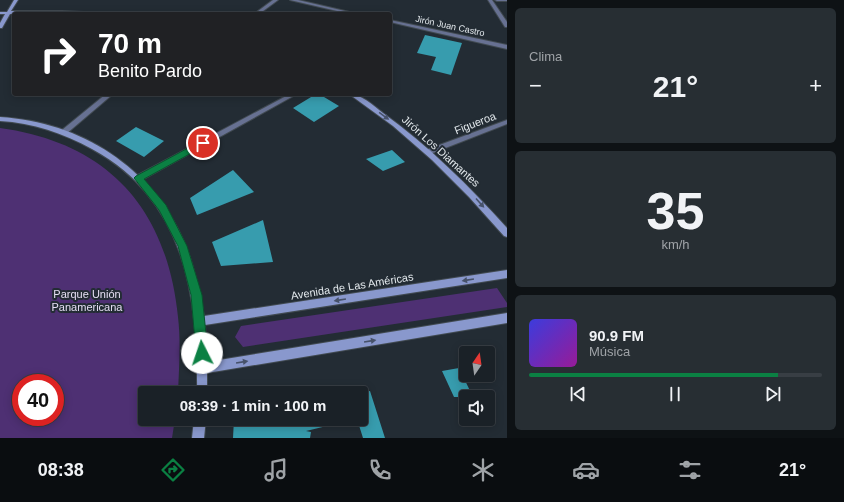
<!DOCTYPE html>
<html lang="es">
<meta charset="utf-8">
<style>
body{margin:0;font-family:Helvetica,sans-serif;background:#272e33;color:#f1f3f6;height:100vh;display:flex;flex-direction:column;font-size:15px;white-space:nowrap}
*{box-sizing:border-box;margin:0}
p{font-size:13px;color:#9fa3a7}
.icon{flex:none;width:22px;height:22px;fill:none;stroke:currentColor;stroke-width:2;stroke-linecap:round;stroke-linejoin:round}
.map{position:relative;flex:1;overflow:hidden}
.side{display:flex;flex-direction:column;gap:8px;padding:8px;background:#0e1215;width:337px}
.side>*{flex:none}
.hud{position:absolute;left:12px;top:12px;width:380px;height:84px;border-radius:4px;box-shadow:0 2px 10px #0003,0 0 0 1px #383e44;background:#202124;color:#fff;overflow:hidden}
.needle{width:26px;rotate:13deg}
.controls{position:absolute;left:459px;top:346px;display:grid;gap:8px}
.controls a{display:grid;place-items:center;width:36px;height:36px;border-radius:4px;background:#1a2127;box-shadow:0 2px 10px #0003,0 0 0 1px #383e44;font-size:20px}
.speed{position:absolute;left:12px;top:374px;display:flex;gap:8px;font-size:20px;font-weight:700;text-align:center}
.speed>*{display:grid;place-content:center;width:52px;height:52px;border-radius:50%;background:#1a2127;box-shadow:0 2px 10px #0003,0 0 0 1px #383e44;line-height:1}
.speed .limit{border:6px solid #d22;background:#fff;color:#111}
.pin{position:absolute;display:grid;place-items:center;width:34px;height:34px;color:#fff;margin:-17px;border:2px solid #fff;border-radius:50%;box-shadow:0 1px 4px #0007}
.me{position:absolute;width:44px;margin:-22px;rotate:356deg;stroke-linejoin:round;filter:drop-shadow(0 0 3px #0008)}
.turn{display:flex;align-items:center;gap:14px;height:84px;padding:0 20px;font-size:18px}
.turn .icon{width:52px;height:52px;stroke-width:2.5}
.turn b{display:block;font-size:28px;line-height:34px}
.big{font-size:30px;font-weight:600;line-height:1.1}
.side .tile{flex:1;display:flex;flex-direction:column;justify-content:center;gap:6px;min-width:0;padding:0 14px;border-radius:6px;background:#272e33}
.side .dial{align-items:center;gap:0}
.dial b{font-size:52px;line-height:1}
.song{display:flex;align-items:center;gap:12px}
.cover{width:48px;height:48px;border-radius:6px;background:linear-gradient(135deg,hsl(240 70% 55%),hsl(300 70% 35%))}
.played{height:4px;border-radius:2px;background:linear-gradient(90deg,#0b8043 85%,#383e44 85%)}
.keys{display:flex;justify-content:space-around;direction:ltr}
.heat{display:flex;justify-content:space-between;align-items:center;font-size:22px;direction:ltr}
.trip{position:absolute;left:138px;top:386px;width:230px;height:40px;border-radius:4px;background:#1a2127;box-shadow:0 2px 10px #0003,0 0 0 1px #383e44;font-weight:600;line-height:40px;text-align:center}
.dock{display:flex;height:64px;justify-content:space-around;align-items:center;background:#0a0d10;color:#9fa3a7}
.dock .icon{width:28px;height:28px}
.dock .current{color:#0b8043}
.dock b{font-size:18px;color:#f1f3f6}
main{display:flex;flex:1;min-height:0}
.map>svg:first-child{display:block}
.green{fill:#4e3073;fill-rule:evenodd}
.building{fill:#379cae}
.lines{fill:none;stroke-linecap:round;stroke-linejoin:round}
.street-casing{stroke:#414a51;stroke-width:2}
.secondary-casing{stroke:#414a51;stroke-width:2}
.street{fill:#677192;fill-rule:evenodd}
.secondary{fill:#8998cd;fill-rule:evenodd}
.oneway{fill:#47526a}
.route{fill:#0b8043;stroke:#07532c}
.labels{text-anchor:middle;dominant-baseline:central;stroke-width:4;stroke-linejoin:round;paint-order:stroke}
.far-street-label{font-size:9px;fill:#e1e7eb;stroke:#232c34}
.street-label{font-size:11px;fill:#e1e7eb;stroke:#232c34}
.park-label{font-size:11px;fill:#e5def3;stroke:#232c34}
</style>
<main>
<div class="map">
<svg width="507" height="438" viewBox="0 0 507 438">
<rect width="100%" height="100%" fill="#232c34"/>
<!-- green -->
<path class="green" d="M0 128C109 143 167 209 178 317 181 342 179 368 178 393H145V419H175L172 438H0ZM21 383H55V417H21Z
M497 288 507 303V307L243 347 235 337 241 326Z"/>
<!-- building -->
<path class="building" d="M425 35 462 43 451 75 431 70 436 57 417 53Z
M316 94H319L339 106 314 122 293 108Z
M136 127 164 141 144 157 116 141Z
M392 150 405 162 383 171 366 159Z
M233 170 254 192 197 215 190 198Z
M263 220 273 262 221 266 212 242Z
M459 368 473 397H454L442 371Z
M370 391 385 438H363L357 419H361V393H359Z
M234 419H257L279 424 278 419H356L306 431 311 432 310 438H233Z"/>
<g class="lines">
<!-- street casing -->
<g class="street-casing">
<path id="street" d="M273 0H278L259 14H254Z
M290 0H298L358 14H350Z
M488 0H492L507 22V27H505Z
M495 0H507V1H497Z
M390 20 507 45V49L390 22Z
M106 94H113L66 134H62V130Z
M290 94H297L142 180 139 181 135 178 136 176Z
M507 120V124L430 154H428L425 152 426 150Z"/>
</g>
<!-- secondary casing -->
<g class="secondary-casing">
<path id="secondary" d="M14 0H18L11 11H62L105 13 107 14H10L2 28H0V23L5 14H0V12H7Z
M349 94C361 94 373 105 383 113 429 146 469 186 507 228V237L504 236 469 197 432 160 393 126Z
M0 117C81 122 152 167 184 242 194 265 199 291 204 316L507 270V278L205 325 207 362 507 313V323L207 373V393H197C198 296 186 200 92 149 63 133 33 123 0 121Z
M194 419H206L204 438H192Z"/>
</g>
<!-- street -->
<use href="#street" class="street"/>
<!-- secondary -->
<use href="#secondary" class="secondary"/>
</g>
<!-- one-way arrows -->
<defs><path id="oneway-solid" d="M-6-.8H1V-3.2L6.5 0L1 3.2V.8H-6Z"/></defs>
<g class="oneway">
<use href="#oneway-solid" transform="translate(384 116) rotate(36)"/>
<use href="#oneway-solid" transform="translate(480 203) rotate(48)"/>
<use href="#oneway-solid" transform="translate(468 280) rotate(171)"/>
<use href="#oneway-solid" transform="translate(340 300) rotate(171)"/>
<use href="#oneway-solid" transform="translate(370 341) rotate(-9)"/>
<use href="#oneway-solid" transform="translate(242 362) rotate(-9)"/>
</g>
<!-- route -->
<path class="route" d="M203 140 207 143 206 145 144 179 166 205 187 246 202 295 208 353 206 357 202 358 198 357 196 353 191 295 178 246 159 210 134 178 136 176Z"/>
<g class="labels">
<!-- far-street labels -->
<g class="far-street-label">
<text transform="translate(450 26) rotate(12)">Jirón Juan Castro</text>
</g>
<!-- street labels -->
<g class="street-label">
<text transform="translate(475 123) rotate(-21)">Figueroa</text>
<text transform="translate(441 151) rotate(42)">Jirón Los Diamantes</text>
<text transform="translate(352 286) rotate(-9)">Avenida de Las Américas</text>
</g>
<!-- park labels -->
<g class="park-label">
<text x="87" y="294">Parque Unión<tspan x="87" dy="13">Panamericana</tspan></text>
</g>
</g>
</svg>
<div class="controls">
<a><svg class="needle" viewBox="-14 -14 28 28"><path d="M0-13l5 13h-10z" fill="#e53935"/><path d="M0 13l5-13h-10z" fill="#9fa3a7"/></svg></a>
<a><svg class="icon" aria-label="sound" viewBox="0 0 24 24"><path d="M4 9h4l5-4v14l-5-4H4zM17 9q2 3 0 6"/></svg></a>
</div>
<div class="speed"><div class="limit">40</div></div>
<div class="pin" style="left:203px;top:143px;background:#d93025"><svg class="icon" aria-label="arrive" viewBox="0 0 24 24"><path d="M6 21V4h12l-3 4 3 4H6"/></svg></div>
<svg class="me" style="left:202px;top:353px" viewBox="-20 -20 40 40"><circle r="19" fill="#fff"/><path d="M0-13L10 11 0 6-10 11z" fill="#0b8043"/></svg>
<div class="trip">08:39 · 1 min · 100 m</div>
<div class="hud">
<div class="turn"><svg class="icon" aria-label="right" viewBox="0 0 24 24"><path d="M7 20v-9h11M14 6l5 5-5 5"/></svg><div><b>70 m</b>Benito Pardo</div></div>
</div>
</div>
<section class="side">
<div class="tile"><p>Clima</p>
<div class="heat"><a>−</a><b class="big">21°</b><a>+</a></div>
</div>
<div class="tile dial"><b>35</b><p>km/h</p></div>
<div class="tile">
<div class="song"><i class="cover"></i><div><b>90.9 FM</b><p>Música</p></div></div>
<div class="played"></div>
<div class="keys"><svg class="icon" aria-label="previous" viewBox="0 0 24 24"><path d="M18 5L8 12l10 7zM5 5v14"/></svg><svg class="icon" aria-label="pause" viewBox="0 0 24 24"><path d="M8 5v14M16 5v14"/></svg><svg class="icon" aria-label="next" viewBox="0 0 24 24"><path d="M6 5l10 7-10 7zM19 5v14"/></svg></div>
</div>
</section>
</main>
<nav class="dock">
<b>08:38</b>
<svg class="icon current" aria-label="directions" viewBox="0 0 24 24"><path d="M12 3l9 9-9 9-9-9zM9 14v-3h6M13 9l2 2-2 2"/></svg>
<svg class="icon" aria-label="music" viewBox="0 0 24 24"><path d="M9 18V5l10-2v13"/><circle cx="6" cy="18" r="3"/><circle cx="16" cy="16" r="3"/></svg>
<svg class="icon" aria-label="phone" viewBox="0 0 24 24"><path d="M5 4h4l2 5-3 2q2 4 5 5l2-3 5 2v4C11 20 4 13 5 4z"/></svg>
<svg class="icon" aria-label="climate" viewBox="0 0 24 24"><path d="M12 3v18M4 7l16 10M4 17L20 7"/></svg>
<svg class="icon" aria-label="car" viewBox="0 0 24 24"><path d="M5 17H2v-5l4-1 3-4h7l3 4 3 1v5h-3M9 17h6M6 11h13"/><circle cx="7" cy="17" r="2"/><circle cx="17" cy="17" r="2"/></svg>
<svg class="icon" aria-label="filters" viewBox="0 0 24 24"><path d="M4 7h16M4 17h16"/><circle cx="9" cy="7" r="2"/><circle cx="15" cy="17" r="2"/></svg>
<b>21°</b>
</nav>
